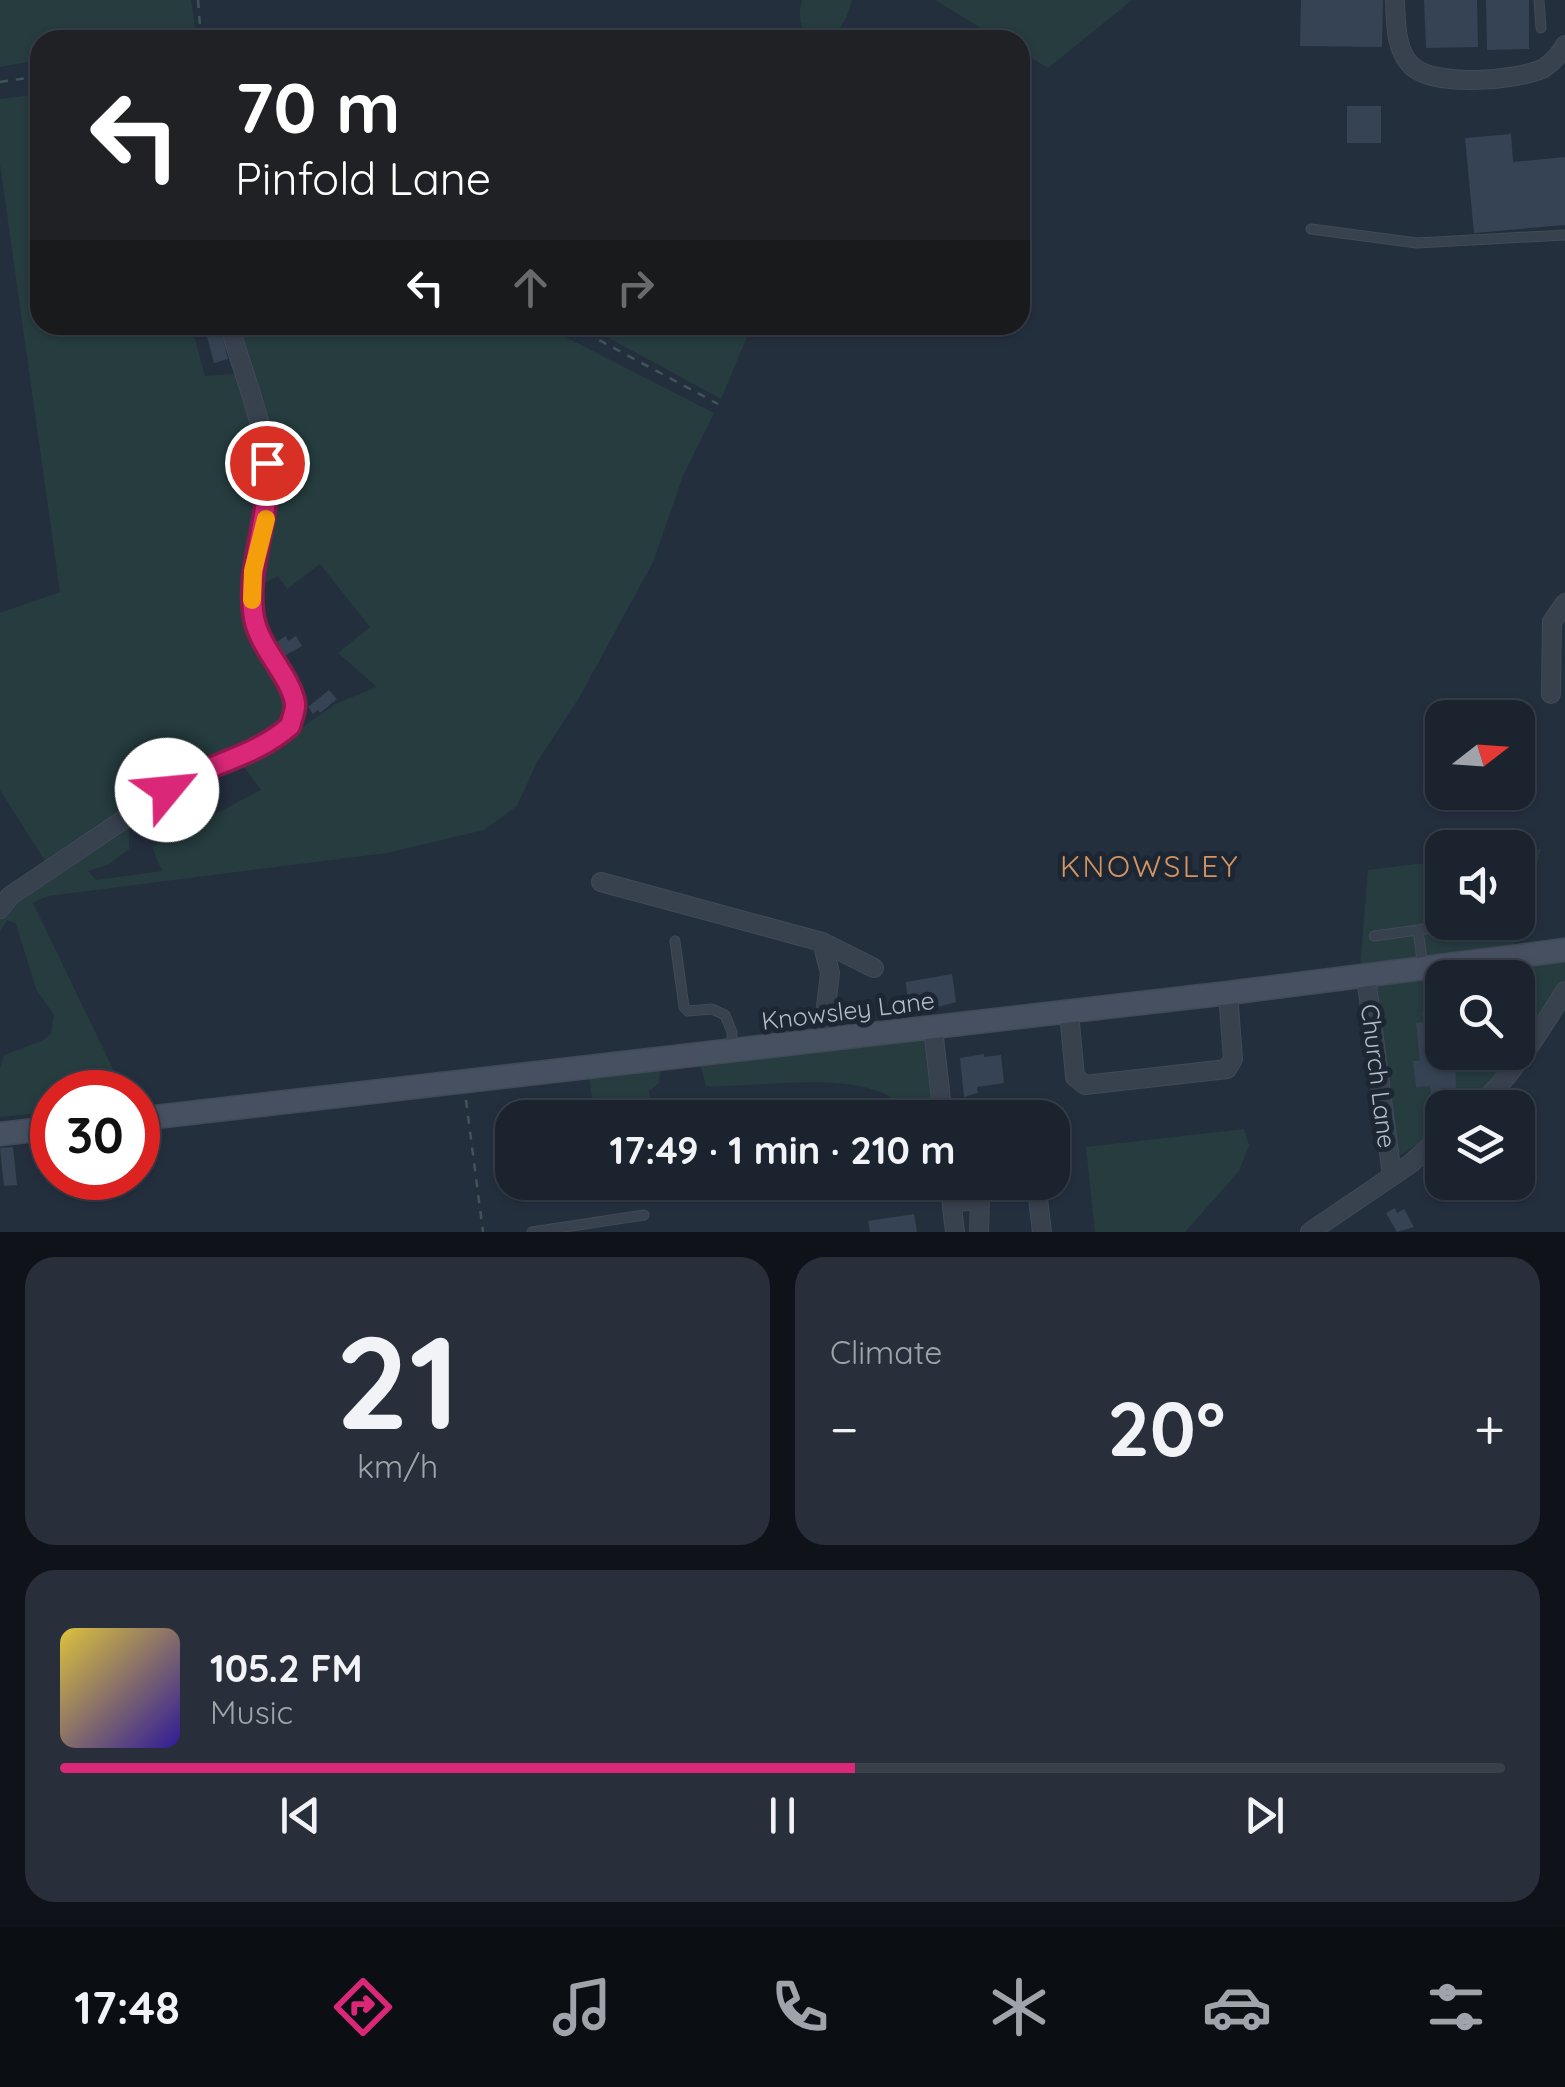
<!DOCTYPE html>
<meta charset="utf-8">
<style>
body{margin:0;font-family:Quicksand,sans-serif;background:#282f3a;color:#f1f3f6;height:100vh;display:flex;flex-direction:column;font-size:38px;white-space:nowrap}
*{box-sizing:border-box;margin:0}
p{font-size:32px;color:#a0a4aa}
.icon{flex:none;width:55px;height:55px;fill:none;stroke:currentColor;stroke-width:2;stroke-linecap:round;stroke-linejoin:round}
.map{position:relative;height:1232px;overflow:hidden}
.panel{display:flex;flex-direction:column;gap:25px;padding:25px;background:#0f1319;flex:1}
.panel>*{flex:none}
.guide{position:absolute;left:30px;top:30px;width:1000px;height:305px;border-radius:30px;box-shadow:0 2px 8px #0004,0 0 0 2px #39404a;background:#202124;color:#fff;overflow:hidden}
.needle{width:65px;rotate:73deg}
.buttons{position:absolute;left:1425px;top:700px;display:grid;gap:20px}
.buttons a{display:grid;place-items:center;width:110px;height:110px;border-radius:20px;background:#1b232e;box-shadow:0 2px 8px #0004,0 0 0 2px #39404a;font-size:50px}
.speed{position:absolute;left:30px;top:1070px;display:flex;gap:20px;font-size:50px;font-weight:700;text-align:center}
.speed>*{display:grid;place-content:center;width:130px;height:130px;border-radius:50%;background:#1b232e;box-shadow:0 2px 8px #0004,0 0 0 2px #39404a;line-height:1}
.speed .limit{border:15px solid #d22;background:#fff;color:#111}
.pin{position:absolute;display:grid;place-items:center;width:85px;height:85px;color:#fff;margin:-42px;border:5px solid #fff;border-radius:50%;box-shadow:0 2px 10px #0007}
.me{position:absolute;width:110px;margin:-55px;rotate:62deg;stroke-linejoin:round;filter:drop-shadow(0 0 8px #0008)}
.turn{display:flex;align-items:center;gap:35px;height:210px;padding:0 40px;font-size:45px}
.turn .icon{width:130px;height:130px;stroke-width:2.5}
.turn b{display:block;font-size:70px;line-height:85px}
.lanes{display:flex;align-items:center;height:95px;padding:0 40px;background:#0003;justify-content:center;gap:50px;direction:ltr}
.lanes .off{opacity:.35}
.big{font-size:75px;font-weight:700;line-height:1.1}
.panel .tile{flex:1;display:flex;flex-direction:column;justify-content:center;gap:15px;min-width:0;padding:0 35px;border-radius:30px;background:#282f3a}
.panel .dial{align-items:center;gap:0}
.dial b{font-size:130px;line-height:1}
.song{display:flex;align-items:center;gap:30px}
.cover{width:120px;height:120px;border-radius:15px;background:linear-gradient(135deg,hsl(50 70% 55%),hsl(250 70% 35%))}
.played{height:10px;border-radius:5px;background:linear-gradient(90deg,#db2777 55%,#39404a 55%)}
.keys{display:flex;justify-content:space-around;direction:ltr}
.heat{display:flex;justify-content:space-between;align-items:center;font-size:55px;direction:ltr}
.panel .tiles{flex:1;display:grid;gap:25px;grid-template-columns:1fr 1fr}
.tile:last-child{grid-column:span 2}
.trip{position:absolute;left:495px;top:1100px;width:575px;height:100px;border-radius:30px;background:#1b232e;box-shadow:0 2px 8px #0004,0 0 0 2px #39404a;font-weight:700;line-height:100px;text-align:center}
.tabs{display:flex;height:160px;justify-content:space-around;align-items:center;background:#0b0e12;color:#a0a4aa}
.tabs .icon{width:70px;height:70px}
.tabs .active{color:#db2777}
.tabs b{font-size:45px;color:#f1f3f6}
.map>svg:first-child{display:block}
.green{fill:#263c3f}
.building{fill:#364354}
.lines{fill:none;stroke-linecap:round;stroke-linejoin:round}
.service-casing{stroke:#414a57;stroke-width:11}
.minor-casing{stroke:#414a57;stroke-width:20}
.secondary-casing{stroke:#414a57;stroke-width:25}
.path{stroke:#3f5557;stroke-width:2.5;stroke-dasharray:8 8;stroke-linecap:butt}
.service{stroke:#38414e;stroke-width:9}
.minor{stroke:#38414e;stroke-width:18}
.secondary{stroke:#465061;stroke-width:22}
.route-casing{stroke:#8e194d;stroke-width:25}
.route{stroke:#db2777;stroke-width:18}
.slow{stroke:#f59e0b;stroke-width:18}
.labels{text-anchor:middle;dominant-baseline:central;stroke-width:10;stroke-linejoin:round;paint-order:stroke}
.street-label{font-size:25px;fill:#b4bcc9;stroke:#1d2633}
.quarter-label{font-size:30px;letter-spacing:2.5px;fill:#d59563;stroke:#1d2633}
</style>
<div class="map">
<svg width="1565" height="1232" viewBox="0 0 1565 1232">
<rect width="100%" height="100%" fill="#242f3e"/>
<!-- green -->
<path class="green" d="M0 0H191L196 34 177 40H40V60L0 67Z
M802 0H852C846 22 838 40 813 40 799 29 798 16 802 0Z
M935 0H1132L1048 68 1020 51V40H1001Z
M40 94V325H191L205 376 237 374 264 471V491L241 607 249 634 290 705 279 729 268 741 243 743 182 771 106 825 45 861 0 790V613L60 592 0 164V99Z
M235 325H542L714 413 683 476 653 562 579 698 537 762 517 806 484 830 387 853 48 896 33 903 124 1092H52V1112L0 1117V1068L4 1055 42 1041 51 1034 54 1015 36 989 16 924 7 920 0 932V916L12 899 129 820V849L109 864 88 871 96 880 162 871 152 847 261 790 242 764 274 747 337 703 377 687 338 653 370 627 320 564 287 589 278 576 259 586 273 526Z
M585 325H752L721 399Z
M1541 849 1513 948 1360 968 1368 870 1442 861V922H1518V852Z
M1565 961V980L1518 1052V978H1442V1052H1517L1468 1107 1442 1108V1128L1394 1160 1375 984Z
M928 1037 936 1117H912C879 1063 762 1089 706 1086L701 1067 706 1063Z
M661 1067 659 1083 649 1091 653 1117H595L589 1077Z
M1244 1129 1249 1145 1239 1171 1185 1232H1095L1086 1147Z"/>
<!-- building -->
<path class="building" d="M1301 0H1383L1382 47 1300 46Z
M1424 0H1477L1478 47 1426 48Z
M1486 0H1529V49L1487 50Z
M1347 106H1381V143H1347Z
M1511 134 1513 162 1565 157V225L1474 233 1465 138Z
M204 325H219L228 359 214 363Z
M286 636 288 641 296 636 302 646 283 657 275 643Z
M329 690 337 699 320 713 318 710 313 714 308 707Z
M198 778 200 784 203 782 208 800 195 806 185 784Z
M952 974 956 1002 934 1008V1004L926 1005V1009L914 1010 913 1005H908L906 982Z
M1434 1011 1435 1020 1442 1019V1052H1446L1447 1058 1455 1057 1456 1090 1431 1093 1430 1086 1416 1087 1413 1061H1420L1416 1023 1424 1022 1422 1012Z
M984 1054V1057L1001 1055 1004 1083 977 1087 978 1093 964 1097 960 1058Z
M13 1147 17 1185 4 1186 0 1148Z
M1395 1208 1397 1213 1404 1209 1414 1227 1397 1232 1386 1213Z
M914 1214 917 1232H870L868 1221Z"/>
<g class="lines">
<!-- service casing -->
<g class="service-casing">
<path id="service" d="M1539 0 1541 28
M1311 229 1417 243 1565 235
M1374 936 1418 930
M675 941 684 1007 688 1011 712 1009 725 1015 732 1032V1049
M1423 967 1418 930 1482 922
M532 1232 644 1215"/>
</g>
<!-- minor casing -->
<g class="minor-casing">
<path id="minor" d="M1395 0C1396 22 1395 52 1413 67 1436 87 1518 81 1544 68 1553 62 1560 54 1565 45
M1551 694 1552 622 1565 603
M601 882 822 942 830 973 822 1041
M0 909 10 896 184 779 268 745 291 726C302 681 263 661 255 620 246 575 268 535 269 490 270 436 244 377 229 325
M822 942 874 968
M1366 977 1392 1176
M1069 1012 1075 1077 1085 1085 1227 1069 1233 1059 1228 993
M933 1028 943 1118
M1476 1108C1512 1077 1540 1031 1565 991
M949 1182 955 1232
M1036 1182 1042 1232
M952 1203 980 1199 982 1182
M979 1232 980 1199
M1310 1232 1410 1164 1442 1136"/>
</g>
<!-- secondary casing -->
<g class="secondary-casing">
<path id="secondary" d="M138 1119 1228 993 1565 950
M0 1134 52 1128"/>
</g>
<!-- path -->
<path class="path" d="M198 0 201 40
M0 82 40 76
M571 325 718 404
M466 1100 483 1232"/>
<!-- service -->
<use href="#service" class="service"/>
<!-- minor -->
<use href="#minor" class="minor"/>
<!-- secondary -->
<use href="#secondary" class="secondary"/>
</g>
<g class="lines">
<!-- route casing -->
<g class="route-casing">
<path id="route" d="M167 790C209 762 252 759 290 726 292 718 296 710 295 703 290 675 260 649 254 618 245 566 272 518 267 463"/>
</g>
<!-- route -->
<use href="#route" class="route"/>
<!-- slow -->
<path class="slow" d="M252 600 253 571 266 519"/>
</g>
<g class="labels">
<!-- street labels -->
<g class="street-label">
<text transform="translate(848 1010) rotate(-7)">Knowsley Lane</text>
<text transform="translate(1379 1076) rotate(83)">Church Lane</text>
</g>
<!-- quarter labels -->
<g class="quarter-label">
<text x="1150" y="866">KNOWSLEY</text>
</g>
</g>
</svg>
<div class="buttons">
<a><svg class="needle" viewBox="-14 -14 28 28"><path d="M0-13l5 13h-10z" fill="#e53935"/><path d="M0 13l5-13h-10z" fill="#a0a4aa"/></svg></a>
<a><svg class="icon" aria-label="sound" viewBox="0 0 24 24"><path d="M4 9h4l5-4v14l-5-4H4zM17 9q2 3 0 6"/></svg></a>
<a><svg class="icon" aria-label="search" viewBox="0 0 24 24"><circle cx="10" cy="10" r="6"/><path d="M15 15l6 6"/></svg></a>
<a><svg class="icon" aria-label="layers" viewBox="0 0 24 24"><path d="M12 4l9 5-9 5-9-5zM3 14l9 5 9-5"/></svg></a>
</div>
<div class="speed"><div class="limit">30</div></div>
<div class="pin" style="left:267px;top:463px;background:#d93025"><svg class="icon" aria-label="arrive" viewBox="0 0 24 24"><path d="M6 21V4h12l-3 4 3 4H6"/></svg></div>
<svg class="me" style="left:167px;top:790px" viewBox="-20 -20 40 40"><circle r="19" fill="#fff"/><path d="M0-13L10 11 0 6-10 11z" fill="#db2777"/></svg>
<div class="trip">17:49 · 1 min · 210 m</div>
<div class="guide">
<div class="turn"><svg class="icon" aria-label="left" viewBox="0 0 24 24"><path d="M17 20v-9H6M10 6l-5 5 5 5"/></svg><div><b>70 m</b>Pinfold Lane</div></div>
<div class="lanes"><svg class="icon" aria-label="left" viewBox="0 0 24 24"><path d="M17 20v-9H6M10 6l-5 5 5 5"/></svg><svg class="icon off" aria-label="ahead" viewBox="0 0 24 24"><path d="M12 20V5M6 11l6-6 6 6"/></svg><svg class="icon off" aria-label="right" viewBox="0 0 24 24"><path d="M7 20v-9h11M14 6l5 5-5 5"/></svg></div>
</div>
</div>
<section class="panel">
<div class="tiles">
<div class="tile dial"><b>21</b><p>km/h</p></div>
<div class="tile"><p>Climate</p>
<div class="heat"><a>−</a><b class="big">20°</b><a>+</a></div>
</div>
<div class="tile">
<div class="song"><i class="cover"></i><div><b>105.2 FM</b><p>Music</p></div></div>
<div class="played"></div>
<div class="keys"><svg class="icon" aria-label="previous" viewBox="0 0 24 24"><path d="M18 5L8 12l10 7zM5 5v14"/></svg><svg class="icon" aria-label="pause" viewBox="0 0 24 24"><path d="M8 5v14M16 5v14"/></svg><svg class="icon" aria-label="next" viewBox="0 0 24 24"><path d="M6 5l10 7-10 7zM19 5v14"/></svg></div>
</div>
</div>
</section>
<nav class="tabs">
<b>17:48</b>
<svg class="icon active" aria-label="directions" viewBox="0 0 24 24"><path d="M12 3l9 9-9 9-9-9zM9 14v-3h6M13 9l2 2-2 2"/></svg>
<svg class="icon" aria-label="music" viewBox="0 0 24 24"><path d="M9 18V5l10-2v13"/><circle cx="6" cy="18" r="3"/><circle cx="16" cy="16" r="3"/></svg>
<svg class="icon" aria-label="phone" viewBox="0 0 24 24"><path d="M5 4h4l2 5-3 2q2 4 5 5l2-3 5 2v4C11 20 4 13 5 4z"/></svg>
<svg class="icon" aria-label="climate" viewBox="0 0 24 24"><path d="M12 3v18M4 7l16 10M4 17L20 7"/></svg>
<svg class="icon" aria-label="car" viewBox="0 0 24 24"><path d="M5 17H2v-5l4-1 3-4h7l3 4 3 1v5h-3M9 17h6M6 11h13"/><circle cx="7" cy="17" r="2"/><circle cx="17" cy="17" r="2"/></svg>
<svg class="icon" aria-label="filters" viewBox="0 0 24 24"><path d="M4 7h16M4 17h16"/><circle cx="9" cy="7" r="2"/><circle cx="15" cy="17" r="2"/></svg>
</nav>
